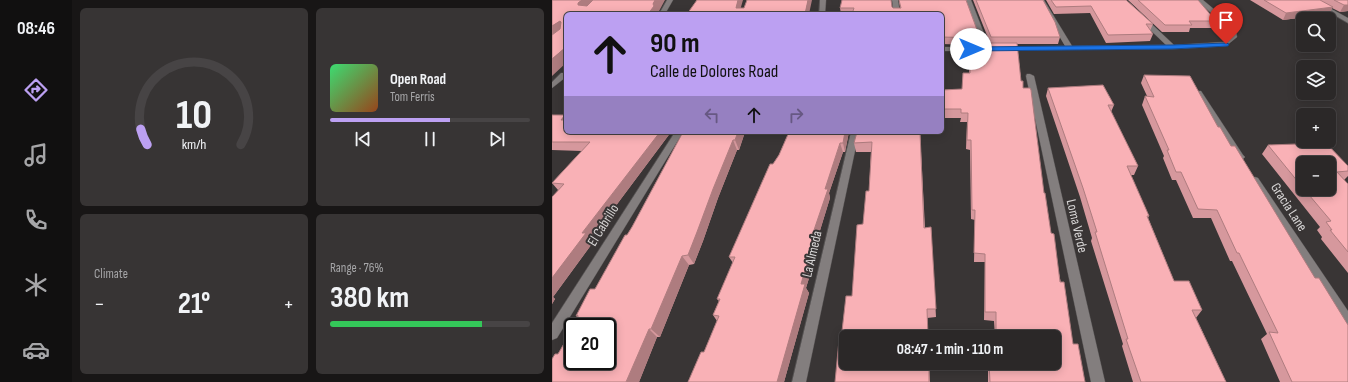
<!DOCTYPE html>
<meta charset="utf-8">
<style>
body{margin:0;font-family:"Sofia Sans Condensed",sans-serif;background:#373434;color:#f1f3f6;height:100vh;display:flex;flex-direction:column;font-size:15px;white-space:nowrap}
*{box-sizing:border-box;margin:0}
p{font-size:13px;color:#a6a6a8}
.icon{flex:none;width:22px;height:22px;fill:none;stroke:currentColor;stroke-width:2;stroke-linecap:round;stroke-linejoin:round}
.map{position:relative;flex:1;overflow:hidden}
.panel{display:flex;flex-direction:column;gap:8px;padding:8px;background:#181616;width:480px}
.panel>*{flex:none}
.guide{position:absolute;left:12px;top:12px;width:380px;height:122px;border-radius:6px;box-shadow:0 2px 10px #0003,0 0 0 1px #474445;background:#bca0f2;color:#111;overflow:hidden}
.tools{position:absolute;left:744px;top:12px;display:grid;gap:8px}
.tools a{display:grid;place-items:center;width:40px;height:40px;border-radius:6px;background:#2b2828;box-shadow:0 2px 10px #0003,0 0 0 1px #474445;font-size:20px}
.speed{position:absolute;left:12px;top:318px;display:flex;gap:8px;font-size:20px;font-weight:700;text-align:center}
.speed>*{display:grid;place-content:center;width:52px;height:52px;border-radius:50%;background:#2b2828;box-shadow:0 2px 10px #0003,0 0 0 1px #474445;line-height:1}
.speed .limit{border:2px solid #111;border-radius:6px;background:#fff;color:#111}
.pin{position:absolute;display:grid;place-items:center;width:34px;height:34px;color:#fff;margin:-41px -17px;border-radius:50% 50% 50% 0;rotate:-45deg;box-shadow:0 0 4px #0007}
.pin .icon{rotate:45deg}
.me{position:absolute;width:44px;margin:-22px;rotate:90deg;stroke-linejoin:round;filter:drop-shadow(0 0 3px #0008)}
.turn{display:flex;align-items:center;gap:14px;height:84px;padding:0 20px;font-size:18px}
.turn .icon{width:52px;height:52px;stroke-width:2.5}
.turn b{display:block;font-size:28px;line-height:34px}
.lanes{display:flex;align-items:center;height:38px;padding:0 20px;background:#0003;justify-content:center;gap:20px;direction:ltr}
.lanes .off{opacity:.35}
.big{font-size:30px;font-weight:700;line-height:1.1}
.panel .tile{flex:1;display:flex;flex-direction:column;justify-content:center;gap:6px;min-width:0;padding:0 14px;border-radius:6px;background:#373434}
.panel .dial{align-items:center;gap:0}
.dial svg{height:104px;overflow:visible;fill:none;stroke:#474445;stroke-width:7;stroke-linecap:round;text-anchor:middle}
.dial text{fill:#f1f3f6;stroke:none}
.song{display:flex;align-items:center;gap:12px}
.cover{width:48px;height:48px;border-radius:6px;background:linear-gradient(135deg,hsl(140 70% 55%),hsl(20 70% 35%))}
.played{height:4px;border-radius:2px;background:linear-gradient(90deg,#bca0f2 60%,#474445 60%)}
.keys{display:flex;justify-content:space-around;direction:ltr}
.heat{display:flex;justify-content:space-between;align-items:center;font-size:22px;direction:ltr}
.charge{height:6px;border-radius:3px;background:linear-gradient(90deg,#34c759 76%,#474445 0)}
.panel .tiles{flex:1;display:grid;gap:8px;grid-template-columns:repeat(2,1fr)}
.trip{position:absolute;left:287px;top:330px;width:222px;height:40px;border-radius:6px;background:#2b2828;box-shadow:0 2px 10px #0003,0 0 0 1px #474445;font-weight:700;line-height:40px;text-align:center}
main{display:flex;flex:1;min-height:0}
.tab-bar{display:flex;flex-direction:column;width:72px;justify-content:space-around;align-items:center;background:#111010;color:#a6a6a8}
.tab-bar .icon{width:28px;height:28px}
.tab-bar .current{color:#bca0f2}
.tab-bar b{font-size:18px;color:#f1f3f6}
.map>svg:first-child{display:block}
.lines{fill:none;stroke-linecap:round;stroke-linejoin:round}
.minor-casing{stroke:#545151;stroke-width:1}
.minor{fill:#837e7e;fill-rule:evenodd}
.wall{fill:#d6989d;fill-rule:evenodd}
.shaded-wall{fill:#ae7c7f}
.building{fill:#f9b1b6;stroke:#ae7c7f}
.route{fill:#1a73e8;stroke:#114b97}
.labels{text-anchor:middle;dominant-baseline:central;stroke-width:4;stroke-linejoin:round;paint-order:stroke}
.street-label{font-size:14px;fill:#d7d5d5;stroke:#393535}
</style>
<main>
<nav class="tab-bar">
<b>08:46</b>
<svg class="icon current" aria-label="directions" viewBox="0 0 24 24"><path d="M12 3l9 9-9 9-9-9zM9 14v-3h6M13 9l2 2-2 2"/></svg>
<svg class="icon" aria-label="music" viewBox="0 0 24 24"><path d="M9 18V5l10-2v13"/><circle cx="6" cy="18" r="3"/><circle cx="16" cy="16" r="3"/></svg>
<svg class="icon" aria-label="phone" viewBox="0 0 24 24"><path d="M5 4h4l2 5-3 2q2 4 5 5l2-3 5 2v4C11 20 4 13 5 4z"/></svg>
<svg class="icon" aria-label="climate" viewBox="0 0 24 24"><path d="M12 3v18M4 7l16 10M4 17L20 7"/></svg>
<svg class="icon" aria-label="car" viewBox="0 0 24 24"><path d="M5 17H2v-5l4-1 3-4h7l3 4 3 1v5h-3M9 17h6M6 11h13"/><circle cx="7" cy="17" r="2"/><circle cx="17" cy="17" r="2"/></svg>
</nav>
<section class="panel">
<div class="tiles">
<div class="tile dial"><svg viewBox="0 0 100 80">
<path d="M14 69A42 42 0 1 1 86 69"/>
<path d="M14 69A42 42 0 0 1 9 57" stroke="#bca0f2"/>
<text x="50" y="56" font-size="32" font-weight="700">10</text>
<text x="50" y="72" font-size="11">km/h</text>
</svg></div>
<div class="tile">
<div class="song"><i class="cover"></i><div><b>Open Road</b><p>Tom Ferris</p></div></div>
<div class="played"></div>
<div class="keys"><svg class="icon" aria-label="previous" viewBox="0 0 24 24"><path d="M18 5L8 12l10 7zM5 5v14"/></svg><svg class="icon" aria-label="pause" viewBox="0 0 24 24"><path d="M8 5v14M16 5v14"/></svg><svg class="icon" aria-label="next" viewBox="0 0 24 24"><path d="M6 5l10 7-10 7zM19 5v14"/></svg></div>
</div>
<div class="tile"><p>Climate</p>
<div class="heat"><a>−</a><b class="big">21°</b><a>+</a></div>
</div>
<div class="tile"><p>Range · 76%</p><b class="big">380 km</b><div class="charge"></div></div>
</div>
</section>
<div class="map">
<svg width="796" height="382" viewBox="0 0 796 382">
<rect width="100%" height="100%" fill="#393535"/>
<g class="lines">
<!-- minor casing -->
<g class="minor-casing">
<path id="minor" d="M115 0H121L113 14H107Z
M268 0H274L273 14H267Z
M340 0H346L348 14H342Z
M413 0H419L438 49 434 51H390V47H430Z
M486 0H492L520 46 614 45 567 0H574L622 45 672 42 679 36 678 29 644 0H651L683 27 685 37 674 46 620 49 451 50V48L453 47 513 46Z
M756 0H763L796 18V23Z
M9 73H14V77L0 88V82Z
M475 74H478L482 76 553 382H539L474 76Z
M643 91H649L691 155 693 157 691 159H685L642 93Z
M123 132H131L5 338 0 340V323Z
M299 132H307L254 382H240Z
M703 177 706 178 796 311V328L792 326 700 182 698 180 700 178Z"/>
</g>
<!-- minor -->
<use href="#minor" class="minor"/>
</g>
<!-- wall -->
<path class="wall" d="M347 0H414L428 38V43H438L421 0H491L508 37 506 44H465L469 81 471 88 499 233 521 344 533 382H436V367L437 363H502V337H443L442 321 432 320 433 262H422L423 220 419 219 418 150 414 149 415 122H408L409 118H390V90L410 89 417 73 418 45 390 44V14H289L288 8 340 7 341 8H348Z
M494 0H574L601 24 598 31 601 34 598 41 554 43 538 13 502 14Z
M576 0H646L664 21 660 28H638L637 32H610Z
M698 0H796V11L788 12 780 8 777 14 731 20Z
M592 75 796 382H728L709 339 715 334 680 261H678L659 218H641L624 180H620L611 158 612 156 590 105 593 96H595L589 83Z
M496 88 562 105 559 112 586 166 582 175H578L597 216 596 218 622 281 650 310 644 318 674 382H581L570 346 571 344 539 241 540 238 528 197 494 96Z
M0 115 14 132H119L39 239 42 241 1 297 3 299 0 304 6 190 0 183 30 151 0 150Z
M131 132H193L187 150H185L166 198 151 241 142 264 137 265 108 337H105L87 382H0L6 354 27 318 24 316 43 289 80 227Z
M237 132H297L293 152H291L277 193 278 198 266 237 268 242 254 288 257 293 232 382H136L152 352 165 321 161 315 167 301 165 299 181 263 177 257 221 164 227 155Z
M368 132 373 228 379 227 384 317 375 318 376 337H294V363H377L378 382H283L289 340 300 296 311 224 317 191 319 152H304L302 143Z
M716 145 796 166V176L792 180 796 184V273L769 239 770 237 765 230 768 227 710 154ZM751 163 777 189H751Z"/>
<!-- shaded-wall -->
<path class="shaded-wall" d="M30 0H46L32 13 26 5V3Z
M103 0H113L106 13V14H96Z
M186 0H191L187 14 184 8Z
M256 0H260L257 14H253Z
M792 5H796V11L788 12Z
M781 7 777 14 731 20 734 13Z
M8 21 14 31 0 40V26Z
M14 47V63L0 76V59Z
M13 115 14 116V126L9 120Z
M108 132H119L39 239 42 241 1 297 3 299 0 304V278L30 233Z
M186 132H193L187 150 183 140Z
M293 132H297L293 152 291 143Z
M181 140 185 150 166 198 151 241 142 264 136 255 161 189Z
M288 143 291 152 277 193 278 198 266 237 268 242 254 288 257 293 232 382H225L261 233 273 189Z
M130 256 137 265 108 337 99 329Z
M97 329 105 337 87 382H74Z"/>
<!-- building -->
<path class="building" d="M0 0H30L26 3V5L35 6 41 0H103L101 4 102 6 96 14H14V47L0 59V35L8 29 9 22 8 21 0 26Z
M145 0H186L184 8H192L195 0H256L253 14H135Z
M290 0H339L340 7 341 8H349L347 0H414L428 38 390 37V14H300L302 8H288Z
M424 0H491L503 22 508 37H439Z
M499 0H574L601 24H594L601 34 556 35 539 6 504 7Z
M586 0H646L664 21H637L640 25H613Z
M712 0H768L781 7 734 13Z
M782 0H796V5H792Z
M418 43H465L469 81H471V88H478L479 90 492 193H493L499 233 502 234 508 282H512L521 344H526L533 382H438L437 363H502V337H444V312H433V254L422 253 423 210H420L419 140H415L416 113H409V109H390V90L410 89 411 73H418Z
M592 75 638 76 666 127H668L679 146H683L763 278H767L796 325V382H740L717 332 726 333 687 253H685L665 210 646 209 629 172H624L615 150H617L593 96 602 97Z
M551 85 562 105H556L586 166H575L597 216H595L622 281H637L650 310H640L674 382H589L574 339H576L543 232H545L531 188 496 88Z
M0 115H13L9 120H14V132H108L30 233H34L0 278V197L12 184 0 183 38 142H0Z
M131 132H186L183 140H181L161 189 145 232 136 255 130 256 99 329H97L74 382H0V359L3 354H6L21 328V361H55V327H22L27 317H25L26 315 24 316 38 289H43L73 235H75L80 227Z
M237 132H293L291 143H288L273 189H276L261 233H264L249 284H253L225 382H136L149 352H152L167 316 161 315 168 299H165L183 257H177L218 164H221L227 155Z
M305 132H368L372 228 379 227 384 309H375L376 337H294V363H377V382H283L287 340H289L294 296H300L305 225 311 224 314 191H317L320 142 302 143Z
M774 143 796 166V171L785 172 796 184V252L778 230H780L774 222 779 221 752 189H777V163H751V188L716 145Z"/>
<!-- route -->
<path class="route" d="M674 43 677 44 676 46 620 49 419 51 416 49 419 47 620 45Z"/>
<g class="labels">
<!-- street labels -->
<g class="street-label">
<text transform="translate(737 207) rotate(57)">Gracia Lane</text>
<text transform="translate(51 225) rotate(-58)">El Cabrillo</text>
<text transform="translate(525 226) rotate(77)">Loma Verde</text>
<text transform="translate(260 254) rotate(-77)">La Almeda</text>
</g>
</g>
</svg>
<div class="tools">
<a><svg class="icon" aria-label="search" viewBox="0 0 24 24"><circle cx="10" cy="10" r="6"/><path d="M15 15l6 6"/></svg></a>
<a><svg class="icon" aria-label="layers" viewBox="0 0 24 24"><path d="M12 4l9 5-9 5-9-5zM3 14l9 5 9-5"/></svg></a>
<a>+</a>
<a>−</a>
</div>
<div class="speed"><div class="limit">20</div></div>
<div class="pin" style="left:674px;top:44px;background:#d93025"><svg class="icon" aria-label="arrive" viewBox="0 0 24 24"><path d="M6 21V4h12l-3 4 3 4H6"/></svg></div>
<svg class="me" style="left:419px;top:49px" viewBox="-20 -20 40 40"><circle r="19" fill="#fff"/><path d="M0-13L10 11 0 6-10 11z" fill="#1a73e8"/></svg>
<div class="trip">08:47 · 1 min · 110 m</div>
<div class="guide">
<div class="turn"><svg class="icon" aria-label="ahead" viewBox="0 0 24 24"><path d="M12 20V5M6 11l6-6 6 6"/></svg><div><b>90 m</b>Calle de Dolores Road</div></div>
<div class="lanes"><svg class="icon off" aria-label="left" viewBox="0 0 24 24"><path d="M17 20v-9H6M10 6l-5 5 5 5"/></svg><svg class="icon" aria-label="ahead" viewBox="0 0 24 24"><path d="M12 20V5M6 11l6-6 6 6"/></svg><svg class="icon off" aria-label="right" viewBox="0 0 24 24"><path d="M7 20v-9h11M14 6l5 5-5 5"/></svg></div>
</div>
</div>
</main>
